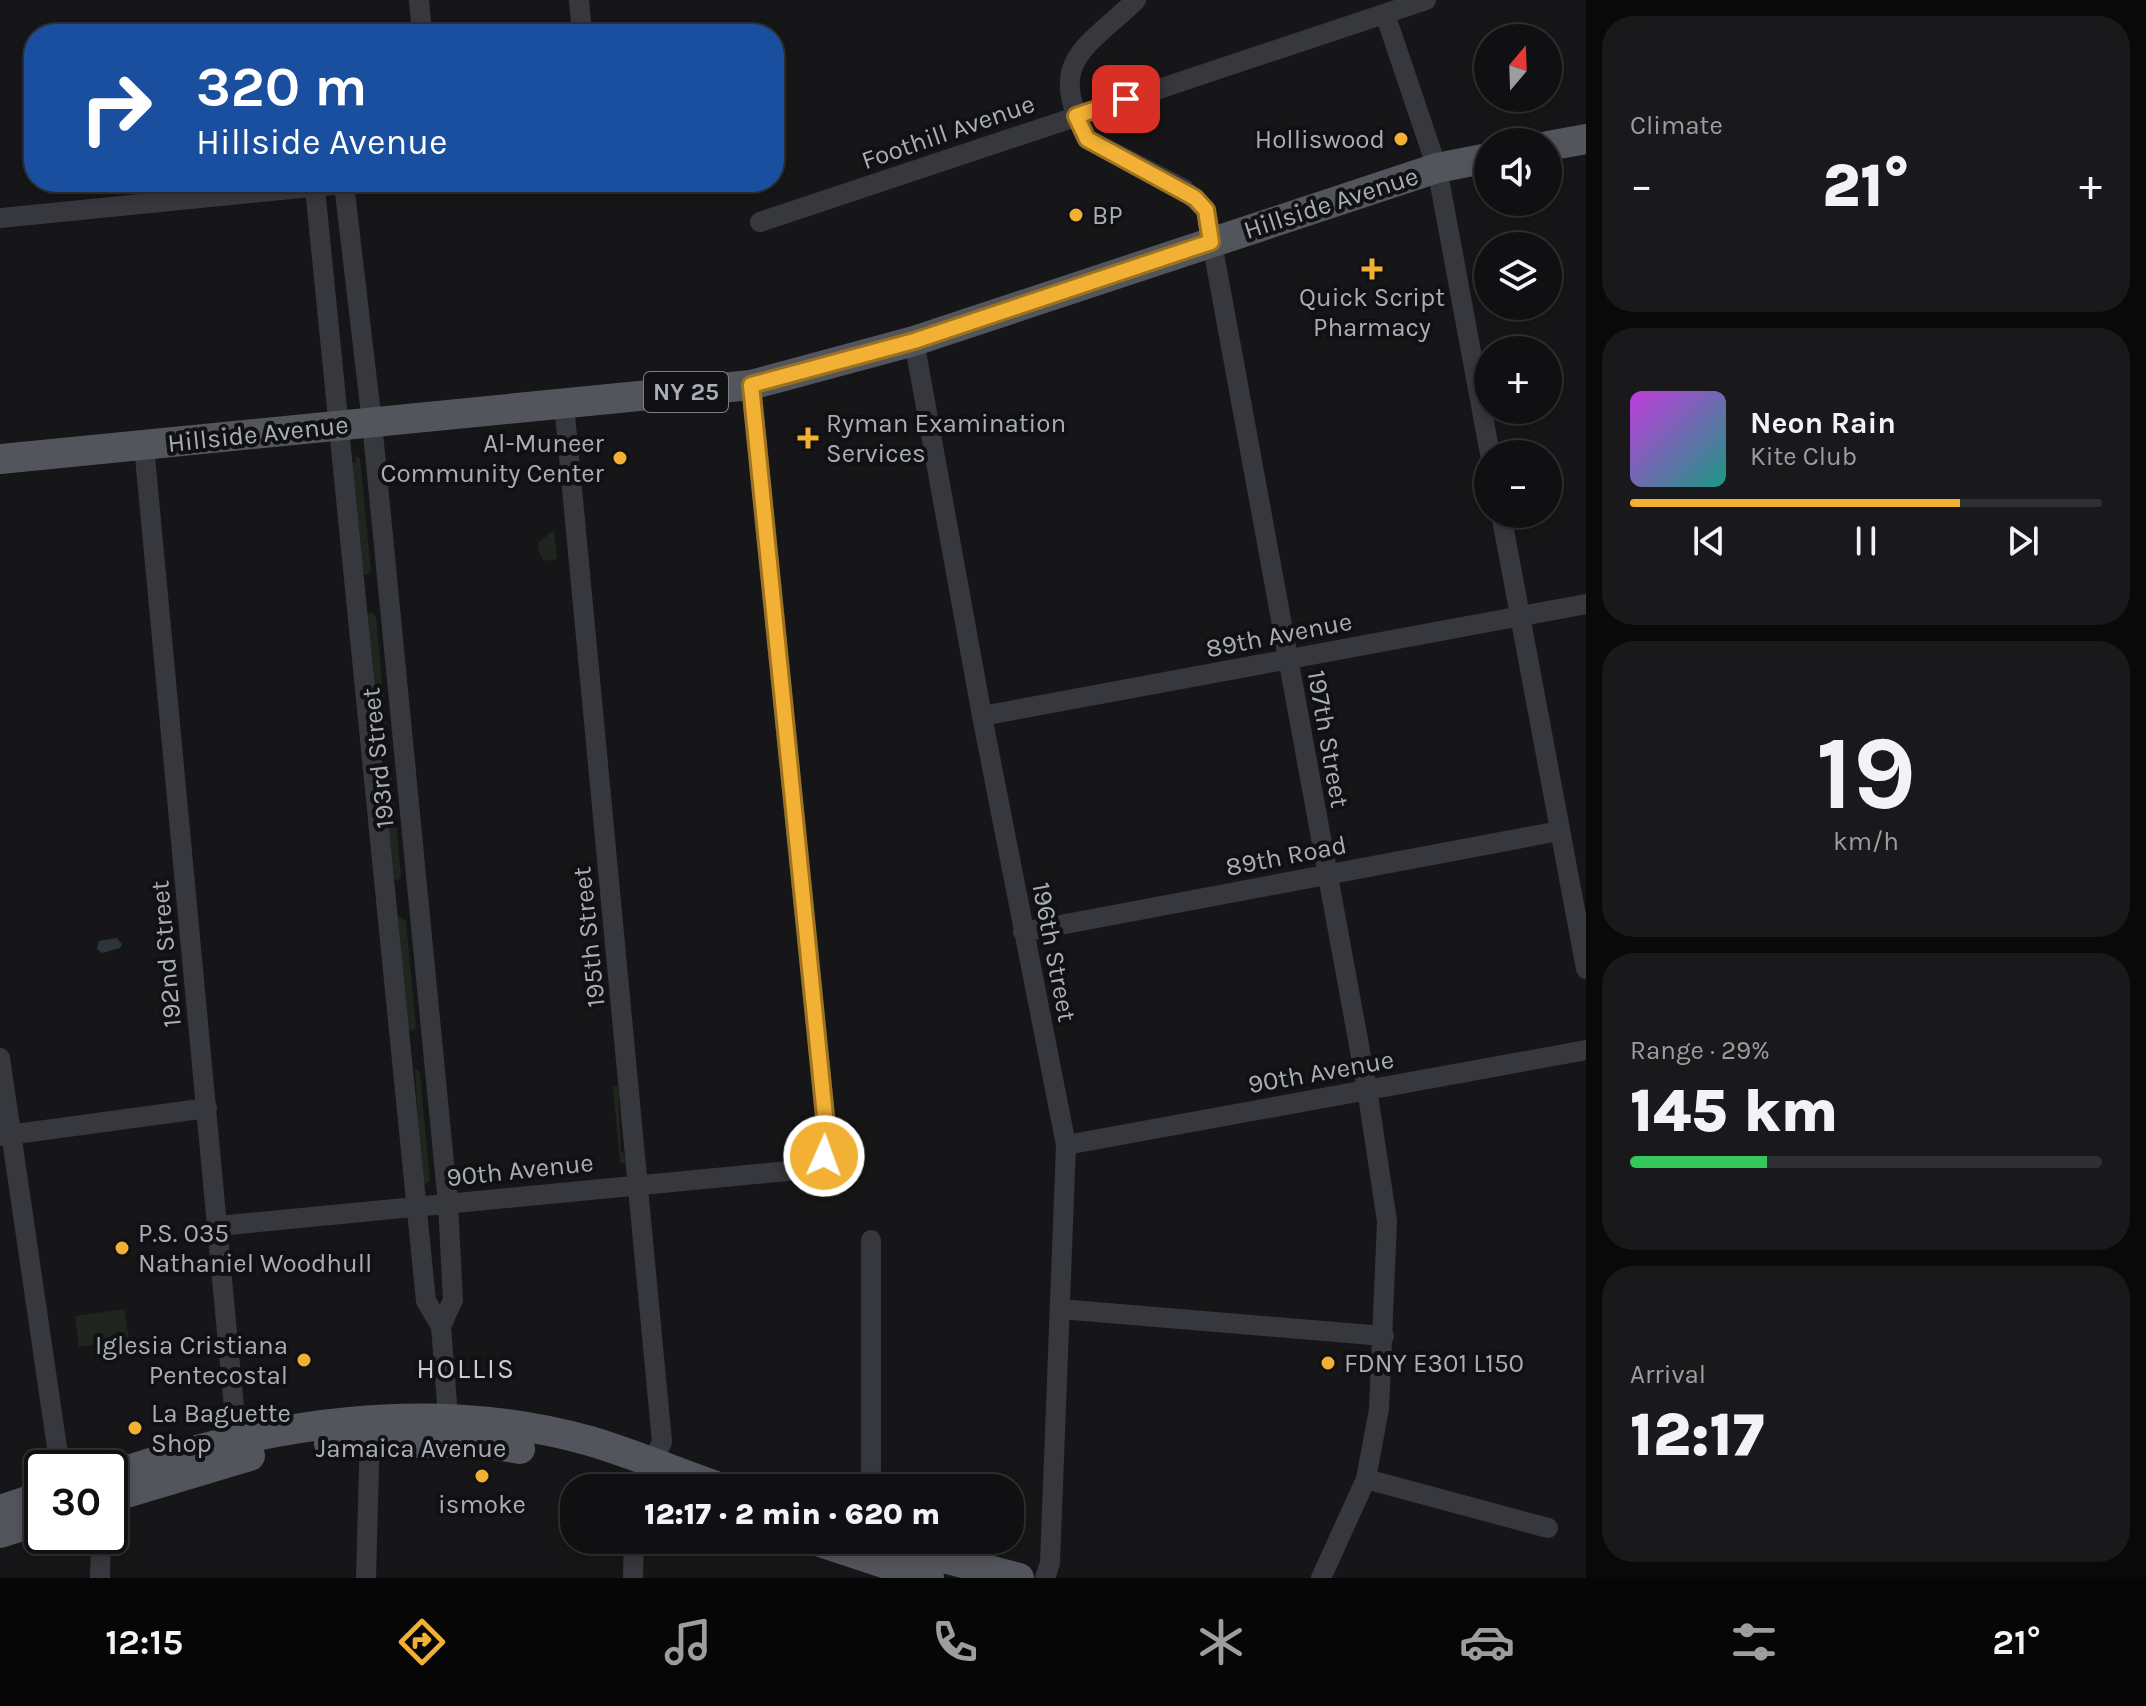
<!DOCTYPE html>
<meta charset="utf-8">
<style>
body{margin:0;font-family:Karla,sans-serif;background:#19191b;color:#f1f3f6;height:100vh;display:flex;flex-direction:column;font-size:30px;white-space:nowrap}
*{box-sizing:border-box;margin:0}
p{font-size:26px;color:#9c9d9f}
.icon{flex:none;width:44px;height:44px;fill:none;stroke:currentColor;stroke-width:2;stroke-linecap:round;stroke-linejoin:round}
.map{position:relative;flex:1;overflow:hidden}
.details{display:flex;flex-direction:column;gap:16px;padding:16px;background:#09090a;width:560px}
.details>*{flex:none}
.guide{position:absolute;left:24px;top:24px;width:760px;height:168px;border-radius:32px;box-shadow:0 4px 12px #0003,0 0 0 2px #303032;background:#1a4fa0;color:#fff;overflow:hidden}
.needle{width:52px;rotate:19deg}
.buttons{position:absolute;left:1474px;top:24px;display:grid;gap:16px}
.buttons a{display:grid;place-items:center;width:88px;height:88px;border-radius:50%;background:#101012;box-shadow:0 4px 12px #0003,0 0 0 2px #303032;font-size:40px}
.speed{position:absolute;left:24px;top:1450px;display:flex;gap:16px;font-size:40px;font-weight:700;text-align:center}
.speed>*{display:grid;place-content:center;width:104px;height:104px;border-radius:50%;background:#101012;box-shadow:0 4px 12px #0003,0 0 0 2px #303032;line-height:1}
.speed .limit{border:4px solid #111;border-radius:12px;background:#fff;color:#111}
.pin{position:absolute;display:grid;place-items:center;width:68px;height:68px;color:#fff;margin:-34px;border-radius:16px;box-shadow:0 4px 12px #0006}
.me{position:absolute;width:88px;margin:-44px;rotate:2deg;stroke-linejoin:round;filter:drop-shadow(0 0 6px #0008)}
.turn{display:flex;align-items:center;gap:28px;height:168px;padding:0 40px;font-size:36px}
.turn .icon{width:104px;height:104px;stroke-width:2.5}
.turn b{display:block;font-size:56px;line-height:68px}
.big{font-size:60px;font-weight:800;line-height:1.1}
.details .card{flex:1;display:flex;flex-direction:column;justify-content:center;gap:12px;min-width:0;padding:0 28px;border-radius:32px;background:#19191b}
.details .dial{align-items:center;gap:0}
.dial b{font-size:104px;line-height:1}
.song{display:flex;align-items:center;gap:24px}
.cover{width:96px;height:96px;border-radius:12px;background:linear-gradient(135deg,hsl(290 70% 55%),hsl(170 70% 35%))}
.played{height:8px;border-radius:4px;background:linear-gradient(90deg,#f2b134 70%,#303032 70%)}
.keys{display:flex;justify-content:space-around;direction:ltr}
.heat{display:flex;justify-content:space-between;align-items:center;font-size:44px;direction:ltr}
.charge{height:12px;border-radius:6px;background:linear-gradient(90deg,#34c759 29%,#303032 0)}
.trip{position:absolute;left:560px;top:1474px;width:464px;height:80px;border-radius:32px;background:#101012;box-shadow:0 4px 12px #0003,0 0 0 2px #303032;font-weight:800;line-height:80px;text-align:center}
.tab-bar{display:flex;height:128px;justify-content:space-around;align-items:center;background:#060607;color:#9c9d9f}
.tab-bar .icon{width:56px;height:56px}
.tab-bar .active{color:#f2b134}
.tab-bar b{font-size:36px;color:#f1f3f6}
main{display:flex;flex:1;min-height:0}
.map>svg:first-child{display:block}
.green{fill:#1e261f}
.water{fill:#2c353c}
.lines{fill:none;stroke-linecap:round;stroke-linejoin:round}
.minor{stroke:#37383d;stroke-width:20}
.primary{stroke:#53555c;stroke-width:30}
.route-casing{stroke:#9d7322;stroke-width:20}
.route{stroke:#f2b134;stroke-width:14}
.poi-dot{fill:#f2b134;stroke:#111113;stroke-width:3}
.labels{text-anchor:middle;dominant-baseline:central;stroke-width:8;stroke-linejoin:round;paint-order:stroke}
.shield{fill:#111113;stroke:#7b7e86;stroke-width:2}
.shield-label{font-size:24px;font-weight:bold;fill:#a8adb8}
.street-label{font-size:26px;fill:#a8adb8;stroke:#111113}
.poi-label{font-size:26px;fill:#a8adb8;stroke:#111113;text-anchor:start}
.neighbourhood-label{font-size:28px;letter-spacing:2px;fill:#c9ccd4;stroke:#111113}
</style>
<main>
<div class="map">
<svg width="1586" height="1578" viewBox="0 0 1586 1578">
<rect width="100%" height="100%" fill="#161618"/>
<!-- green -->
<path class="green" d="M355 455 360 459 371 571 368 575 362 574 350 463 356 462Z
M554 530 557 559 544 561 538 551 539 542Z
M370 612 376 616 386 725 383 729 377 728 366 616Z
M385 763 391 768 401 877 398 880 392 879 380 769Z
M400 916 406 921 416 1027 413 1031 407 1030 396 920Z
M415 1068 420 1072 430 1181 425 1185 421 1183Z
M613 1086H618L621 1152 624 1153 625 1163H620Z
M124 1309 129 1339 79 1347 75 1316Z"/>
<!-- water -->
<path class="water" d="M117 938 122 944 120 948 102 953 97 949 99 941Z"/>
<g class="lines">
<!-- minor -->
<path class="minor" d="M419 0 422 34
M579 0 582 34
M1136 0C1082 52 1047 60 1087 139L1184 189 1206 210 1367 1089 1387 1221 1379 1409 1366 1479 1321 1578
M1385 14 1437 168 1490 454
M344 184 372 423 448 1204 453 1300 441 1326
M315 188 426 1301 441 1326 449 1430
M0 218 362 182
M760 222 1426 0
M914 341 982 716 1066 1145 1050 1563 1045 1578
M564 404 662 1442 641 1488
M144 446 235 1418 242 1449
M1501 514 1586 969
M982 716 1586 604
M1023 932 1559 831
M0 1058 60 1468
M1 1136 207 1108
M1066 1145 1586 1050
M218 1226 808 1169 824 1156 827 1136 751 385
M871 1240V1488
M1060 1309 1384 1336
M1366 1479 1548 1528
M100 1578 101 1536
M366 1578 370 1430
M633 1578 634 1540"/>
<!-- primary -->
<path class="primary" d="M1548 146 1586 139
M0 459 751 385 914 341 1437 168 1488 158
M329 1443H484L520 1449
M110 1476C263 1424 430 1396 590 1441 634 1454 678 1473 722 1488
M110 1498 250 1456
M0 1510 42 1496
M0 1533 42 1520
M814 1540 929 1578
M876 1540 1019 1578"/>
</g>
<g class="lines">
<!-- route casing -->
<g class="route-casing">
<path id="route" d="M824 1156 827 1136 751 385 914 341 1211 242 1206 210 1195 198 1087 139 1076 116 1126 99"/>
</g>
<!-- route -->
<use href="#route" class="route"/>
</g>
<!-- markers -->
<g class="poi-dot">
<circle cx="1401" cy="139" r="8"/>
<circle cx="1076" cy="215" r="8"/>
<path d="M1368 257h8v8h8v8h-8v8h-8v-8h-8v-8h8z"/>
<path d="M804 426h8v8h8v8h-8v8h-8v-8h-8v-8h8z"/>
<circle cx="620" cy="458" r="8"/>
<circle cx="122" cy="1248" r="8"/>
<circle cx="304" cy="1360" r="8"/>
<circle cx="1328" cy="1363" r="8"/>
<circle cx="135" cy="1428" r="8"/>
<circle cx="482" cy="1476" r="8"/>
</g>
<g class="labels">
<!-- shield labels -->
<rect class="shield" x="644" y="372" width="84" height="40" rx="6"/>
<g class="shield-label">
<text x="686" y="392">NY 25</text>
</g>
<!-- street labels -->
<g class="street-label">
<text transform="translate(948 132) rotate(-19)">Foothill Avenue</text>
<text transform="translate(1331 203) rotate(-18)">Hillside Avenue</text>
<text transform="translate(258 434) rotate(-6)">Hillside Avenue</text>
<text transform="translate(1279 635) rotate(-11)">89th Avenue</text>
<text transform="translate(1328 739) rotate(80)">197th Street</text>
<text transform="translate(378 758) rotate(-96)">193rd Street</text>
<text transform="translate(1286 856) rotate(-11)">89th Road</text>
<text transform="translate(589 937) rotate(-96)">195th Street</text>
<text transform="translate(1054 952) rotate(79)">196th Street</text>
<text transform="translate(166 954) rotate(-95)">192nd Street</text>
<text transform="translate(1321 1072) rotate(-10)">90th Avenue</text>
<text transform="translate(520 1170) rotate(-6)">90th Avenue</text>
<text x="411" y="1448">Jamaica Avenue</text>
</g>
<!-- poi labels -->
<g class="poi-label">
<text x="1385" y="139" text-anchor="end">Holliswood</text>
<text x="1092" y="215">BP</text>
<text x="1372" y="297" text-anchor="middle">Quick Script<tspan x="1372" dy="30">Pharmacy</tspan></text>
<text x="826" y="423">Ryman Examination<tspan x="826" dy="30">Services</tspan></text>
<text x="604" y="443" text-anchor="end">Al-Muneer<tspan x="604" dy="30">Community Center</tspan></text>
<text x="138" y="1233">P.S. 035<tspan x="138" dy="30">Nathaniel Woodhull</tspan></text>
<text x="288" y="1345" text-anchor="end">Iglesia Cristiana<tspan x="288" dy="30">Pentecostal</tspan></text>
<text x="1344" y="1363">FDNY E301 L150</text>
<text x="151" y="1413">La Baguette<tspan x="151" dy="30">Shop</tspan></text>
<text x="482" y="1504" text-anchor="middle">ismoke</text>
</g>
<!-- neighbourhood labels -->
<g class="neighbourhood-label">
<text x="466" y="1368">HOLLIS</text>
</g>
</g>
</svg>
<div class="buttons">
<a><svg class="needle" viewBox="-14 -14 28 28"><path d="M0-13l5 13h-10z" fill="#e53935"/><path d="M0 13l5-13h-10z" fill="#9c9d9f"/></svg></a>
<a><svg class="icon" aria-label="sound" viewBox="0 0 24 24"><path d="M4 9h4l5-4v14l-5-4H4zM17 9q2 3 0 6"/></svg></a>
<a><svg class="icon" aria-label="layers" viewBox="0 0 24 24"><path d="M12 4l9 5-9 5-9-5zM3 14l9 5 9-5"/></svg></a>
<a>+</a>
<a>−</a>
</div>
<div class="speed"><div class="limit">30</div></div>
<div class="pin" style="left:1126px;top:99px;background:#d93025"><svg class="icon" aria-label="arrive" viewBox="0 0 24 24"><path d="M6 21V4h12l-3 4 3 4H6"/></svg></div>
<svg class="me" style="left:824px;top:1156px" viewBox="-20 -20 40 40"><circle r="17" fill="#f2b134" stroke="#fff" stroke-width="3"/><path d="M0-11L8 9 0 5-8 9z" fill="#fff"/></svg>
<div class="trip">12:17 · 2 min · 620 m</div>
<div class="guide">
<div class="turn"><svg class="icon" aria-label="right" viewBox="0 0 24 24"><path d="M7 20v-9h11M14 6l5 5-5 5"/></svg><div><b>320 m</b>Hillside Avenue</div></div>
</div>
</div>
<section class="details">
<div class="card"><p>Climate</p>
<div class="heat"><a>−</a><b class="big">21°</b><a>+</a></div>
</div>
<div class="card">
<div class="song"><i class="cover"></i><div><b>Neon Rain</b><p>Kite Club</p></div></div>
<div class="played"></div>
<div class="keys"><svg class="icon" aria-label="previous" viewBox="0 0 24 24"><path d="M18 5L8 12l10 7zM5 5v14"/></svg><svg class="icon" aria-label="pause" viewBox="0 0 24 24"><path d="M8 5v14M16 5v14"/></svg><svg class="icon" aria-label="next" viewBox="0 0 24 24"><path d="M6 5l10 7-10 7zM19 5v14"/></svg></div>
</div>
<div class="card dial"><b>19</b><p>km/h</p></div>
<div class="card"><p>Range · 29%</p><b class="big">145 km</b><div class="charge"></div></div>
<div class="card"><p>Arrival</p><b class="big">12:17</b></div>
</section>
</main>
<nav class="tab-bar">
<b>12:15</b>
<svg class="icon active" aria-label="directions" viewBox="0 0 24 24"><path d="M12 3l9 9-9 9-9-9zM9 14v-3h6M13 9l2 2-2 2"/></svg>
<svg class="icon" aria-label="music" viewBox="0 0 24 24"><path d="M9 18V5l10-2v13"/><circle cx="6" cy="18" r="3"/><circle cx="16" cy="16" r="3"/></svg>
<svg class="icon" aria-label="phone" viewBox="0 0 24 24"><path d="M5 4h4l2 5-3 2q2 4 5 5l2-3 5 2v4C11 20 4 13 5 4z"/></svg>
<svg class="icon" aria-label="climate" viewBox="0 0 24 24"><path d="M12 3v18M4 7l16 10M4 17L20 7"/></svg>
<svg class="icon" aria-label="car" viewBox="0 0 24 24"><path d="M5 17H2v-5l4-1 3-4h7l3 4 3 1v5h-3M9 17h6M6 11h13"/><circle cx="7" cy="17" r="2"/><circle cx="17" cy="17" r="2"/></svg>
<svg class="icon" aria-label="filters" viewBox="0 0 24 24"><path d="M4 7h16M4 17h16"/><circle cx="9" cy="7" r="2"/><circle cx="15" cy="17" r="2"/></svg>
<b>21°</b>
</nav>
